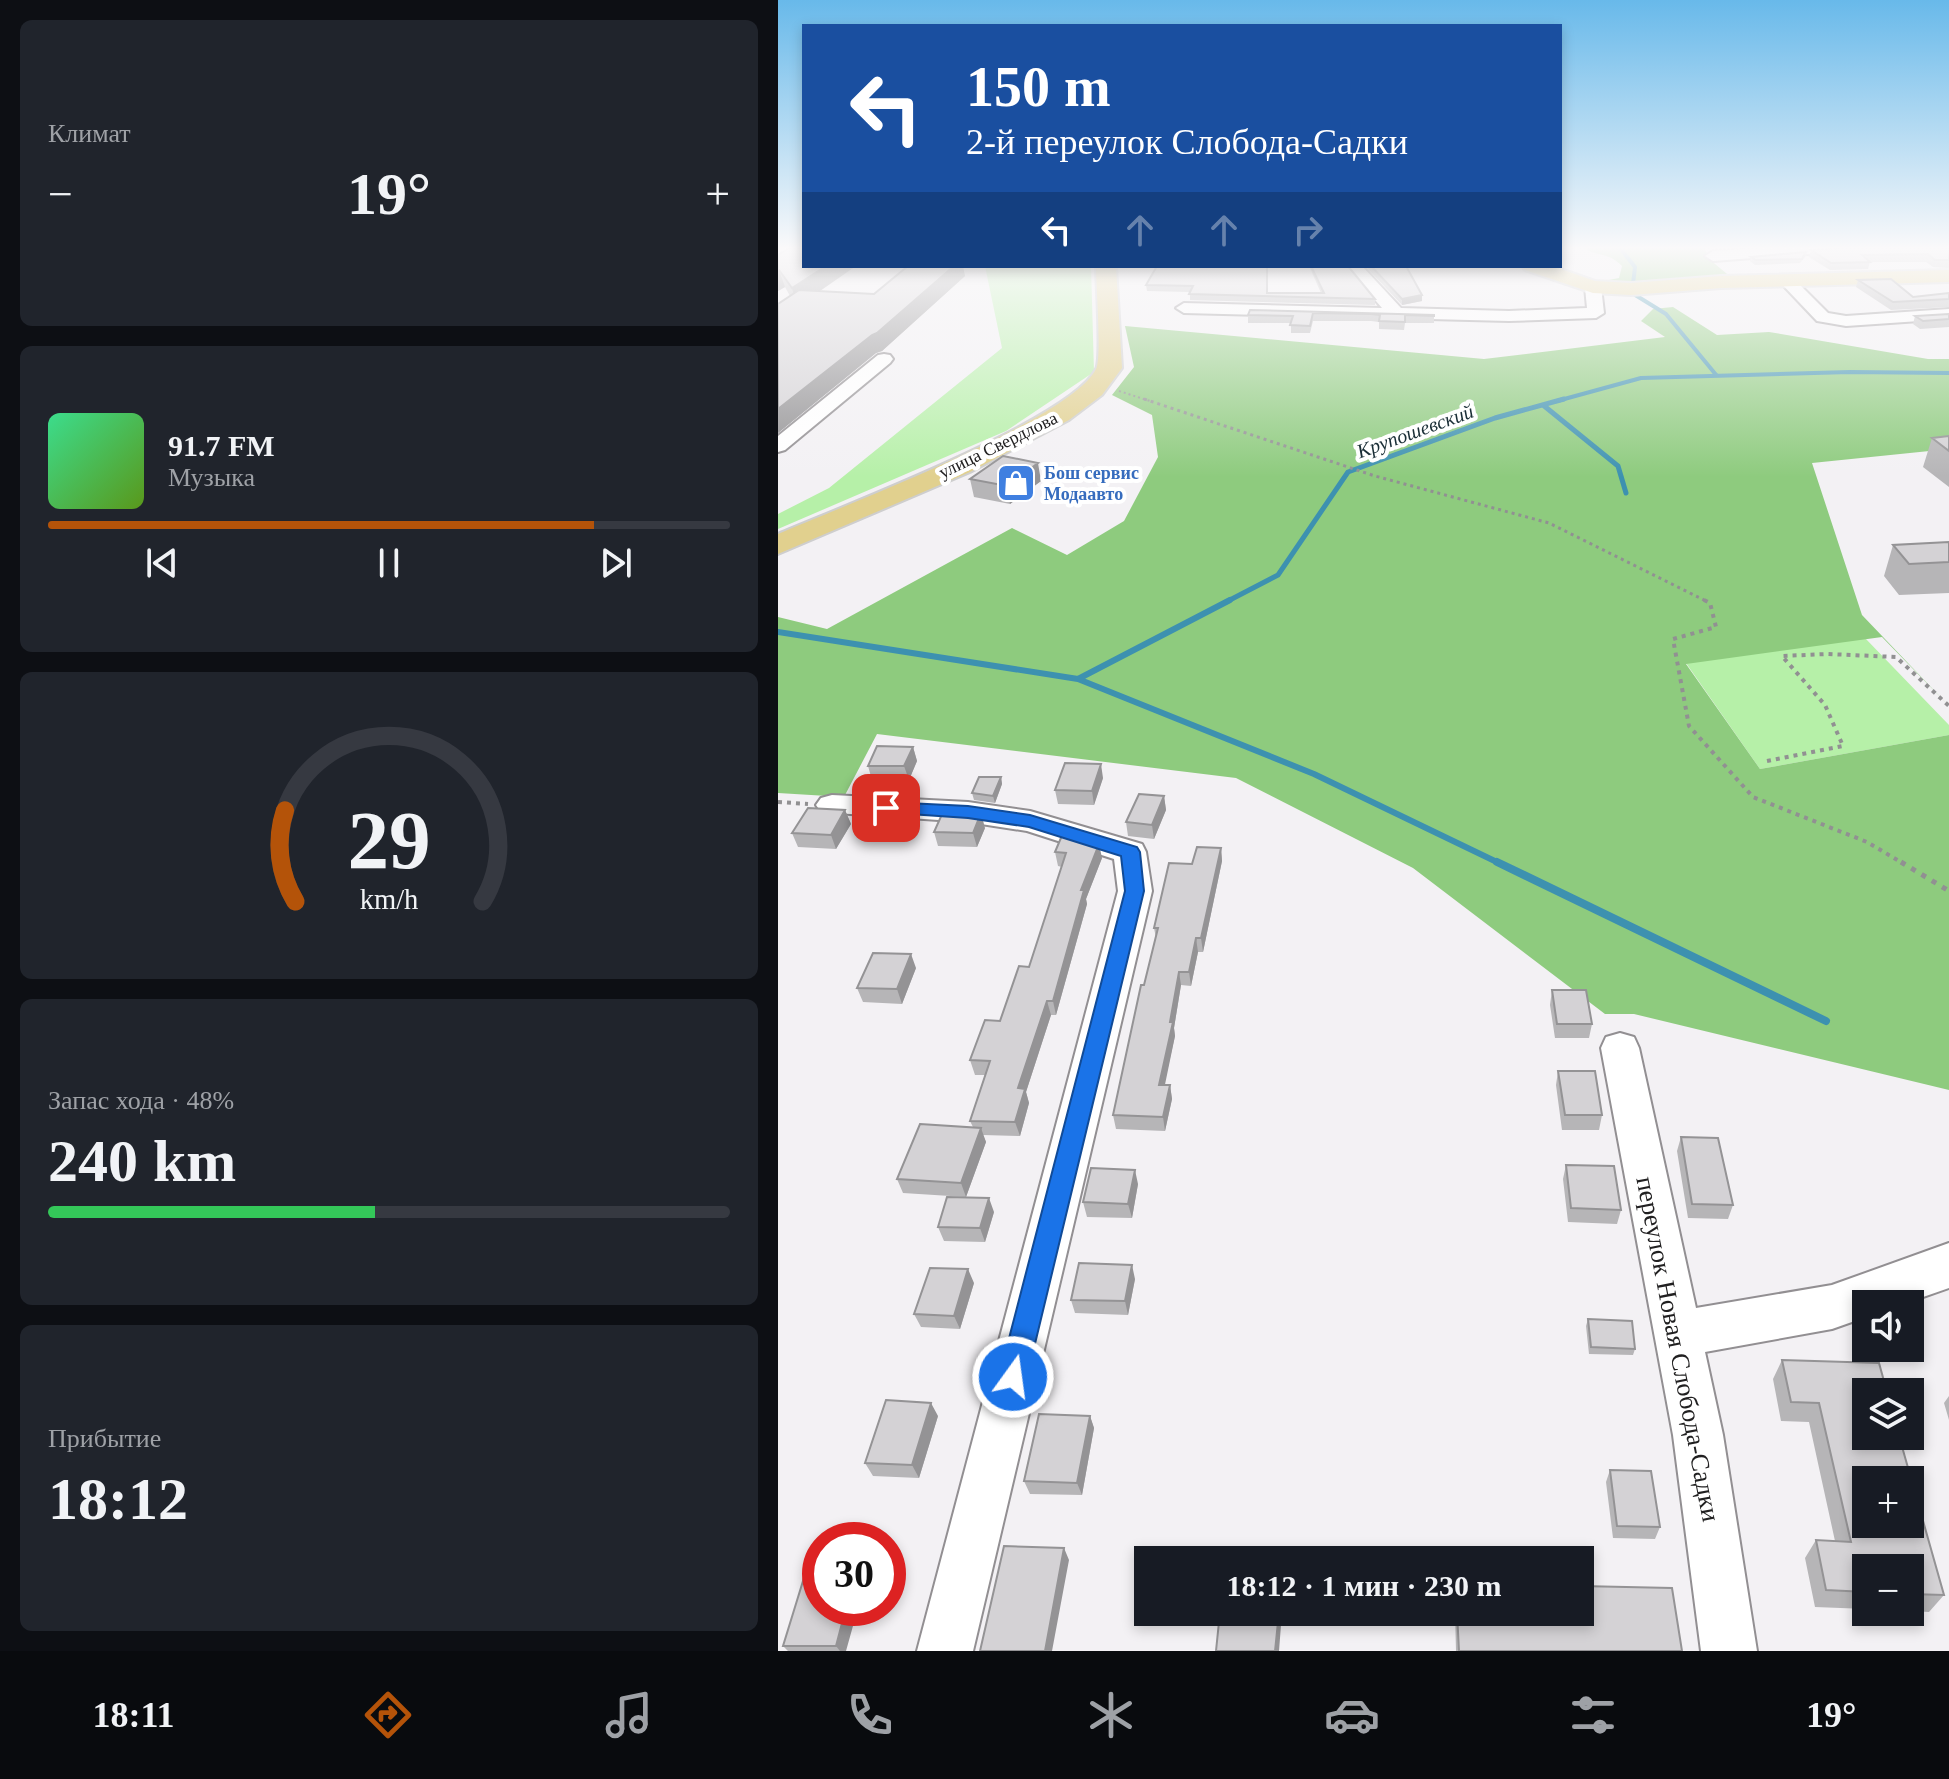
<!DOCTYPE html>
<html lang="ru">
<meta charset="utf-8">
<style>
body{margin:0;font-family:"Times New Roman",serif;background:#20242c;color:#f1f3f6;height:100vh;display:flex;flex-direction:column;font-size:30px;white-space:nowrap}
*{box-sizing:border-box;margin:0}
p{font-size:26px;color:#9ea1a6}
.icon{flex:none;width:44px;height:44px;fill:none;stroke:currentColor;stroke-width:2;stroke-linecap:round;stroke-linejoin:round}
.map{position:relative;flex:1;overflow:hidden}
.details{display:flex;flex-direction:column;gap:20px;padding:20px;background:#0d0f14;width:778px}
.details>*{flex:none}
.top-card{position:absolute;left:24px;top:24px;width:760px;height:244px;border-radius:0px;box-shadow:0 4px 12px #0003;background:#1a4fa0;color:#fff;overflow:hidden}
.tools{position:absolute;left:1074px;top:1290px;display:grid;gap:16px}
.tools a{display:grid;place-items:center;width:72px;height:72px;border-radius:0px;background:#171b24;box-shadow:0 4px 12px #0003;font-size:40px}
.speed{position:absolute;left:24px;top:1522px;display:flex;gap:16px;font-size:40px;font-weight:700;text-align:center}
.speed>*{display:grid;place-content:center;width:104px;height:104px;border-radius:50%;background:#171b24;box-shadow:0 4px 12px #0003;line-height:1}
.speed .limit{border:12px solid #d22;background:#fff;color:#111}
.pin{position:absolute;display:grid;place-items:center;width:68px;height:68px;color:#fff;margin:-34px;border-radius:16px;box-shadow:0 4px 12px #0006}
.me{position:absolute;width:88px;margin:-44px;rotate:14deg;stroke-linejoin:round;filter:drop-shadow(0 0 6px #0008)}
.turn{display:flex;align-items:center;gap:28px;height:168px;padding:0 32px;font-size:36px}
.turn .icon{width:104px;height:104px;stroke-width:2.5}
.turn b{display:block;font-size:56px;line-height:68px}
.lanes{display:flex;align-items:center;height:76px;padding:0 32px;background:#0003;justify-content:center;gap:40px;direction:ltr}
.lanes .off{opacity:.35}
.big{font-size:60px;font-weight:800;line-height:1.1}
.details .widget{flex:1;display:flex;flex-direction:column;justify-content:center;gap:12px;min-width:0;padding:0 28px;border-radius:12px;background:#20242c}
.details .dial{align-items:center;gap:0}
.dial svg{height:208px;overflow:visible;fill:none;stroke:#363941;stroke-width:7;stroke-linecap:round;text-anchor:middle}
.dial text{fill:#f1f3f6;stroke:none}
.song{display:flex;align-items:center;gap:24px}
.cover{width:96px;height:96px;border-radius:12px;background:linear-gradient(135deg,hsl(150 70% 55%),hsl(90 70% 35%))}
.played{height:8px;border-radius:4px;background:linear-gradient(90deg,#b45309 80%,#363941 80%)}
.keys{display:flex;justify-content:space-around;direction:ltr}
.heat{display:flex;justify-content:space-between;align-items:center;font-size:44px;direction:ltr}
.charge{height:12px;border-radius:6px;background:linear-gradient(90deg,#34c759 48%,#363941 0)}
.trip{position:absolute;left:356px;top:1546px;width:460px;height:80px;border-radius:0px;background:#171b24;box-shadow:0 4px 12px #0003;font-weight:800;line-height:80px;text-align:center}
.tab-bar{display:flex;height:128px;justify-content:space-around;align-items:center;background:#090b0e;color:#9ea1a6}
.tab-bar .icon{width:56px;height:56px}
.tab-bar .on{color:#b45309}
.tab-bar b{font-size:36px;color:#f1f3f6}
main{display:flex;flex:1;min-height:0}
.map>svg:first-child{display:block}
.green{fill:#b6f0a8}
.forest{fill:#8ecb7e}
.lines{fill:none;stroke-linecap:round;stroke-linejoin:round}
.stream-far3{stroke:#3d91b0;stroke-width:4}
.stream-far2{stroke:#3d91b0;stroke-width:5}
.stream-far1{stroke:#3d91b0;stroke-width:6}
.stream{stroke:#3d91b0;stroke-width:8}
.minor-casing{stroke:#928f92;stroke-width:4}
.major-casing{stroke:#cecece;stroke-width:4}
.path-far3{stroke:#919092;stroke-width:2;stroke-dasharray:2 3;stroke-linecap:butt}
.path-far2{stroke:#919092;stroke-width:3;stroke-dasharray:3 4;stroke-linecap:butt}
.path-far1{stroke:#919092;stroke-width:4;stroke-dasharray:4 5;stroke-linecap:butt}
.path{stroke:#919092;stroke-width:5;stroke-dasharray:5 7;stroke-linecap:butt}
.minor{fill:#fff;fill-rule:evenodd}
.major{fill:#e1d08e;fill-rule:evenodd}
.wall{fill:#b6b5b7}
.shaded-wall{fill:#949395}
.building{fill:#d4d2d5;stroke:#949395;stroke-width:2;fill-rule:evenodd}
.route{fill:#1a73e8;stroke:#114b97;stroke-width:2}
.labels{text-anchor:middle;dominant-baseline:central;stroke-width:8;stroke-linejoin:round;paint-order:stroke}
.far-street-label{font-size:18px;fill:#212021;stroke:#fff}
.far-shop-label{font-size:18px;font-weight:bold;fill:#366cbe;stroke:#fff;text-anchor:start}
.far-water-label{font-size:20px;font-style:italic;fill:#1a2e36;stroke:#fff}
.near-street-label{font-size:26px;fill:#212021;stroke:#fff}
</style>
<main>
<section class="details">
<div class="widget"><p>Климат</p>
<div class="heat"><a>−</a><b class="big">19°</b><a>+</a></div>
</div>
<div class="widget">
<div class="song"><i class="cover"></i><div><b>91.7 FM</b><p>Музыка</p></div></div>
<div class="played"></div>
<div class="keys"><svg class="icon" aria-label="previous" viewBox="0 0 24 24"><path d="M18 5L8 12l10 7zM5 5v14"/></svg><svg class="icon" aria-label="pause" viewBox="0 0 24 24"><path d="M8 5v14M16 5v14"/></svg><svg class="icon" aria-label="next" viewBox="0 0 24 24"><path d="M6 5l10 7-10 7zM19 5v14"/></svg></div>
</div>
<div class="widget dial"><svg viewBox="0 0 100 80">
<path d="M14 69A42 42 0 1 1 86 69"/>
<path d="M14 69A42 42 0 0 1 10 34" stroke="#b45309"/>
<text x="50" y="56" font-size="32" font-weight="700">29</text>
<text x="50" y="72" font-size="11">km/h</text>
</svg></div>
<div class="widget"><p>Запас хода · 48%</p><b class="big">240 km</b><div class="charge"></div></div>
<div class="widget"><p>Прибытие</p><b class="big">18:12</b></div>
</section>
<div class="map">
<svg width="1171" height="1651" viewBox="0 0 1171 1651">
<rect width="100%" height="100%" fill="#f3f1f4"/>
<!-- green -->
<path class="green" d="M207 266H313L316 372 228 431 0 529V514L51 488 224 348Z
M1087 638 1171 725V735L982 769 908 663Z"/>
<!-- forest -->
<path class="forest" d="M803 246H926L931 259 954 278 871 285 820 282 841 278 844 266C830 251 816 257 803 246Z
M895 307 939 335 991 332 1150 359H1171V449L1034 463 1084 615 1171 706 1104 637 908 664 982 769 1171 735V1090L856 1014H827L635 868 458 778 99 734 66 797 0 793V617L49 629 234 528 289 555 346 521 380 457 374 415 334 395 356 367 347 326 706 359 887 337 863 321 875 309Z"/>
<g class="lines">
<!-- stream-far3 -->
<path class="stream-far3" d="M836 246 842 248 857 267 855 284
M854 293 888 314 939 376
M779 401 863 378 1072 372 1171 373"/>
<!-- stream-far2 -->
<path class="stream-far2" d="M765 405 840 466 848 493
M448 602 500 575 570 472 717 418 786 399"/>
<!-- stream-far1 -->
<path class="stream-far1" d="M0 632 300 679 452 600
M300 679 536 774 723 864"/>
<!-- stream -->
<path class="stream" d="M719 862 1048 1021"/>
<!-- minor casing -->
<g class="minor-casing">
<path id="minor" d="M0 246H26V251L0 254Z
M1017 246H1091L1084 250 935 261 927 256 935 251Z
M568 266H584L623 308 731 311 809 308 807 287 815 282 823 287 826 313 818 318 731 321 406 313 398 308 406 303 604 308Z
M1008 275 1014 277 1050 313 1068 316 1171 309V319L1068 326 1045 322 1039 321 1000 280Z
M106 354 112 355 115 359 112 363 7 450 0 452V436L100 355Z
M54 795 190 802 252 811 364 844 368 852 374 891 195 1651H139L340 891 336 859 249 831 190 822 43 812 38 805 43 798Z
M842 1033 856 1037 861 1048 918 1308 1054 1285 1171 1243V1288L1125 1304H1088V1317L1054 1329 927 1352 945 1435 979 1651H923L895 1435 823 1048 828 1037Z"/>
</g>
<!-- major casing -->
<g class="major-casing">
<path id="major" d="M318 266H338L344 368 324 395 291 420 192 472 0 554V534C60 508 293 420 318 369 324 358 318 284 318 266Z
M744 266H774L817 281 853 283 943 276 1171 270V282L943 288 853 295 815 293 747 270Z"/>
</g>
<!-- path-far3 -->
<path class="path-far3" d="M341 391 372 401"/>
<!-- path-far2 -->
<path class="path-far2" d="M366 399 597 476 771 523 930 602"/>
<!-- path-far1 -->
<path class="path-far1" d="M926 600 932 603 938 627 895 639 911 726 975 797 1089 842 1126 864
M989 761 1065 746 1047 705 1004 656 1050 654 1118 657 1171 706
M0 802 30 804"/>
<!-- path -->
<path class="path" d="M1123 862 1171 891"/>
<!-- minor -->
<use href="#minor" class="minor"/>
<!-- major -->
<use href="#major" class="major"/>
</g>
<!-- wall -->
<path class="wall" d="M1171 246V268L1155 267 1148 262H1092L1090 269 1052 270 1031 257 1033 250Z
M1028 252 1027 257 1022 263 977 265 972 261 973 257Z
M0 255 42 291 96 294 187 276 104 351 98 353 0 433V304L12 296 7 287 0 291Z
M379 266 490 293H543L531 266H570L597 299V305L412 300V292L369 291 368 285Z
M587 266H636L628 267 644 301 624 305Z
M1080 280 1135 297 1171 293V307L1113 310 1078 287Z
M472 310 656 316V323H627L626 330 601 329V322L593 321H535L532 333H513V323H470V315Z
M1171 314V327L1142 329 1135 324 1137 316Z
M1171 436V487L1145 467 1154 438Z
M192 479 263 481 232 504 196 497Z
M1171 542V593L1121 595 1106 576 1115 545Z
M135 747 139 761 131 780H94L90 766Z
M223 777 224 784 217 803 196 800 194 793Z
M325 778 316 805 280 804 277 790Z
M386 796 388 810 376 839 350 836 348 822Z
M67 810 73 824 58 849 20 847 14 833Z
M207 828 199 847 160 846 156 832Z
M285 833 324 858 308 899 309 904 278 1015H273L248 1092 251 1103 242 1136 205 1135 208 1142 188 1197 125 1193 119 1179 195 1127 192 1121 207 1075H197L192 1060 222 1021 251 967 284 867 280 866 277 852Z
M443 848 444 861 425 952H420L413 986 403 985 396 1028 397 1036 386 1085H392L394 1099 387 1131 338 1129 335 1115 378 938 376 928 414 864Z
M138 968 124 1004 85 1002 79 988Z
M774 990 814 1024 811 1038H777L772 1005Z
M780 1071 824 1115 821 1130H784L778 1085Z
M903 1137 955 1205 950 1219 910 1218 899 1151Z
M788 1165 843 1210 839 1224 790 1222 785 1179Z
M360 1184 354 1218 309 1217 305 1202Z
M216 1212 207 1242 166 1241 160 1227Z
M357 1279 350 1315 297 1313 293 1300Z
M196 1283 182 1329 143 1327 136 1314Z
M810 1319 857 1349 855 1355 811 1354 808 1326Z
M1004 1360 1101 1363 1166 1595 1151 1612 1132 1611V1568H1088V1609L1037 1607 1027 1558 1038 1540 1057 1541 1031 1422 1003 1421 995 1379Z
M1171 1396V1420L1166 1403Z
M160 1416 141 1478 95 1476 87 1463Z
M312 1416 316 1428 304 1495 252 1494 246 1481Z
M832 1470 882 1527 877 1539 835 1538 828 1482Z
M33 1555 68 1651H10L5 1646Z
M677 1612H802L904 1651H678Z"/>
<!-- shaded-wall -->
<path class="shaded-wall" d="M48 266H78L19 307 14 288Z
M176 266H185L187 276 104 351 98 353 0 433V409Z
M0 270H1L7 287 0 291Z
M644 295V301L624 305V299Z
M260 463 263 481 232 504 229 486Z
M135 747 139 761 131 780 126 766Z
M323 764 325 778 316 805 314 791Z
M223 777 224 784 217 803 215 796Z
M386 796 388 810 376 839 374 825Z
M67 810 73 824 58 849 53 835Z
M203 813 207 828 199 847 195 833Z
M321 844 324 858 308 899 309 904 278 1015 275 1001 303 890Z
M443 848 444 861 425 952 423 938Z
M418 938 420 952 413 986 411 972Z
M133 954 138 968 124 1004 119 989Z
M401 972 403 985 396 1028 397 1036 384 1099 381 1085Z
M269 1001 273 1015 248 1092 251 1103 242 1136 237 1122 240 1088Z
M392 1085 394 1099 387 1131 385 1117Z
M203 1128 208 1142 188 1197 183 1183Z
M357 1170 360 1184 354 1218 350 1204Z
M211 1198 216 1212 207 1242 202 1228Z
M354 1265 357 1279 350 1315 347 1301Z
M190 1269 196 1283 182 1329 176 1316Z
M153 1403 160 1416 141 1478 134 1465Z
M312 1416 316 1428 304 1495 299 1483Z
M286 1548 291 1560 274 1651H267Z
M68 1608H80L68 1651H62L58 1646Z
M501 1612H504L501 1651H497Z"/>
<!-- building -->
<path class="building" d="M15 246H26V266H48L14 288 1 270H0V255Z
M1083 246H1171V260H1157L1150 254 1084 255 1092 262 1053 263 1033 250Z
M1028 252 1024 259 978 260 973 257Z
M130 266H176L99 333 94 335 0 409V304L21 290 96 294Z
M379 266H489V293H546L533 266H570L597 299 411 294 415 286 368 285Z
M593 266H628L644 295 624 299Z
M1113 279 1135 297 1171 293V299L1115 302 1080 280Z
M472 310 656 315V316L627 315V322L601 321 602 315 593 314 535 313 532 326 512 325 515 316 470 315Z
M1171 314V319L1145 321 1137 316Z
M1171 436V451L1154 438Z
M225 456 260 463 229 486 192 479Z
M1171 542V562L1131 564 1115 545Z
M99 746 135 747 126 766H90Z
M287 763 323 764 314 791 277 790Z
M201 777H223L215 796 194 793Z
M361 794 386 796 374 825 348 822Z
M30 808 67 810 53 835 14 833Z
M165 812 203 813 195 833 156 832Z
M285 833 321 844 303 890H306L275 1001H269L240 1088 247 1089 237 1122 192 1121 212 1061 192 1060 207 1020 222 1021 241 966 251 967 288 853 277 852Z
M419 847 443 848 423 938H418L411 972H401L392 1022H395L381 1085H392L385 1117 335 1115 363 985H366L380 928H376L391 863 414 864Z
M95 953 133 954 119 989 79 988Z
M774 990H808L814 1024H779Z
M780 1071H817L824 1115H787Z
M142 1124 203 1128 183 1183 119 1179Z
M903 1137 940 1138 955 1205 914 1204Z
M788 1165 836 1166 843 1210 793 1208Z
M313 1168 357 1170 350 1204 305 1202Z
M169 1197 211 1198 202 1228 160 1227Z
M301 1263 354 1265 347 1301 293 1300Z
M152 1268 190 1269 176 1316 136 1314Z
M810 1319 854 1321 857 1349 813 1347Z
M1004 1360 1101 1363 1109 1392H1088V1436H1121L1166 1595 1132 1594V1568H1088V1592L1048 1590 1038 1540 1073 1542 1041 1403 1013 1402ZM1088 1480H1132V1524H1088Z
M108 1400 153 1403 134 1465 87 1463Z
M261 1414 312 1416 299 1483 246 1481Z
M832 1470 873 1471 882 1527 839 1526Z
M226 1546 286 1548 267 1651H202Z
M449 1551 505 1553V1560H448Z
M33 1555H42V1608H68L58 1646H5Z
M802 1586 894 1588 904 1651H681L679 1612H802Z
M442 1612H501L497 1651H438Z"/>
<!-- sky -->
<linearGradient id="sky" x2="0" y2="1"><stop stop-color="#68b9ea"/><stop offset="0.52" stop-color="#faf9fa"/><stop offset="1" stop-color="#faf9fa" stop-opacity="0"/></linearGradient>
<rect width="1171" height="477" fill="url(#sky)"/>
<!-- route -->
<path class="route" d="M108 802 190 806 252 815 359 847 362 852 366 891 249 1377 245 1387 235 1391 225 1387 221 1377 347 891 343 856 251 827 190 818 102 812 99 808Z"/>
<!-- icons -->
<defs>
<g id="shop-square" transform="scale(2)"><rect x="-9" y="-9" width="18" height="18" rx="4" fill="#3f7fe0" stroke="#fff"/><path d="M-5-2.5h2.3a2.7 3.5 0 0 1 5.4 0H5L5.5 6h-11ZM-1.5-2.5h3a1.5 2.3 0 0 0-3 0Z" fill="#fff"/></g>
</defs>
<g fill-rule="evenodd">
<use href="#shop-square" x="238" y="483"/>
</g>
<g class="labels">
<!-- far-street labels -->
<g class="far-street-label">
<text transform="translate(220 445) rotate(-26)">улица Свердлова</text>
</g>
<!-- far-shop labels -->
<g class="far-shop-label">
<text x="266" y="473">Бош сервис<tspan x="266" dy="21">Модаавто</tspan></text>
</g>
<!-- far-water labels -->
<g class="far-water-label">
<text transform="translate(637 431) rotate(-20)">Крупошевский</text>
</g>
<!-- near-street labels -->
<g class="near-street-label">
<text transform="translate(900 1349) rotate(79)">переулок Новая Слобода-Садки</text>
</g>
</g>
</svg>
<div class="tools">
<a><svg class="icon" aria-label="sound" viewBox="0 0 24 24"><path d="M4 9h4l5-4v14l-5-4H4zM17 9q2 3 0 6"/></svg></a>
<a><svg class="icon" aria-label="layers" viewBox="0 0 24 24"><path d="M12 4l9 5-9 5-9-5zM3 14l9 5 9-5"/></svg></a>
<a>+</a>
<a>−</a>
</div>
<div class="speed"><div class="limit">30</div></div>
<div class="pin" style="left:108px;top:808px;background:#d93025"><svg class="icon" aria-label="arrive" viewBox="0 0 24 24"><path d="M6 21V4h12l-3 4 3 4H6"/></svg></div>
<svg class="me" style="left:235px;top:1377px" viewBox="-20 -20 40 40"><circle r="17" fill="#1a73e8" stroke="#fff" stroke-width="3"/><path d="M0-11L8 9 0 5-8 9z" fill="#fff"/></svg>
<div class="trip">18:12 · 1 мин · 230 m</div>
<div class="top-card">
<div class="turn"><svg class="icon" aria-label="left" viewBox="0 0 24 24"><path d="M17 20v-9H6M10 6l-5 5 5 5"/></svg><div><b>150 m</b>2-й переулок Слобода-Садки</div></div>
<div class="lanes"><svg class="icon" aria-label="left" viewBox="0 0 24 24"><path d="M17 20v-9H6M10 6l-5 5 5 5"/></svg><svg class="icon off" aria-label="ahead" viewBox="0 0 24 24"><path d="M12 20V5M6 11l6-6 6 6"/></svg><svg class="icon off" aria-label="ahead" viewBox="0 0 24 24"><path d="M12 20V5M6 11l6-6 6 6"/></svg><svg class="icon off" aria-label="right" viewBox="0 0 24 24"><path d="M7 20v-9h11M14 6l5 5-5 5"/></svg></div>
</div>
</div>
</main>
<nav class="tab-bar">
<b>18:11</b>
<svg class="icon on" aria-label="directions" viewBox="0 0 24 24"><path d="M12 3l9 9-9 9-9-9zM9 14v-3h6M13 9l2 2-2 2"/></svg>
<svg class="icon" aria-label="music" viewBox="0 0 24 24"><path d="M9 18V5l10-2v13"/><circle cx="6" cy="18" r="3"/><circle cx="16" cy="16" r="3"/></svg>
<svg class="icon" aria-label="phone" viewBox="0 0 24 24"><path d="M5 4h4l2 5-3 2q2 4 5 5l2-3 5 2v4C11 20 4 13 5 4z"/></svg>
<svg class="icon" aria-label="climate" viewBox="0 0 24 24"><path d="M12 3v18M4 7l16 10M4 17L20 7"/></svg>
<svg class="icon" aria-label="car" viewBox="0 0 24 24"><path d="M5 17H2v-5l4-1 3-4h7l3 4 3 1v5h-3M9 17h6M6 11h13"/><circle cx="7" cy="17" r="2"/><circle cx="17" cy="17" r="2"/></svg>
<svg class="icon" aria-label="filters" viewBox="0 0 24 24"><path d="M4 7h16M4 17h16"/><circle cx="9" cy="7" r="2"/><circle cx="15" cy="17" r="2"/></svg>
<b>19°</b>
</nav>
